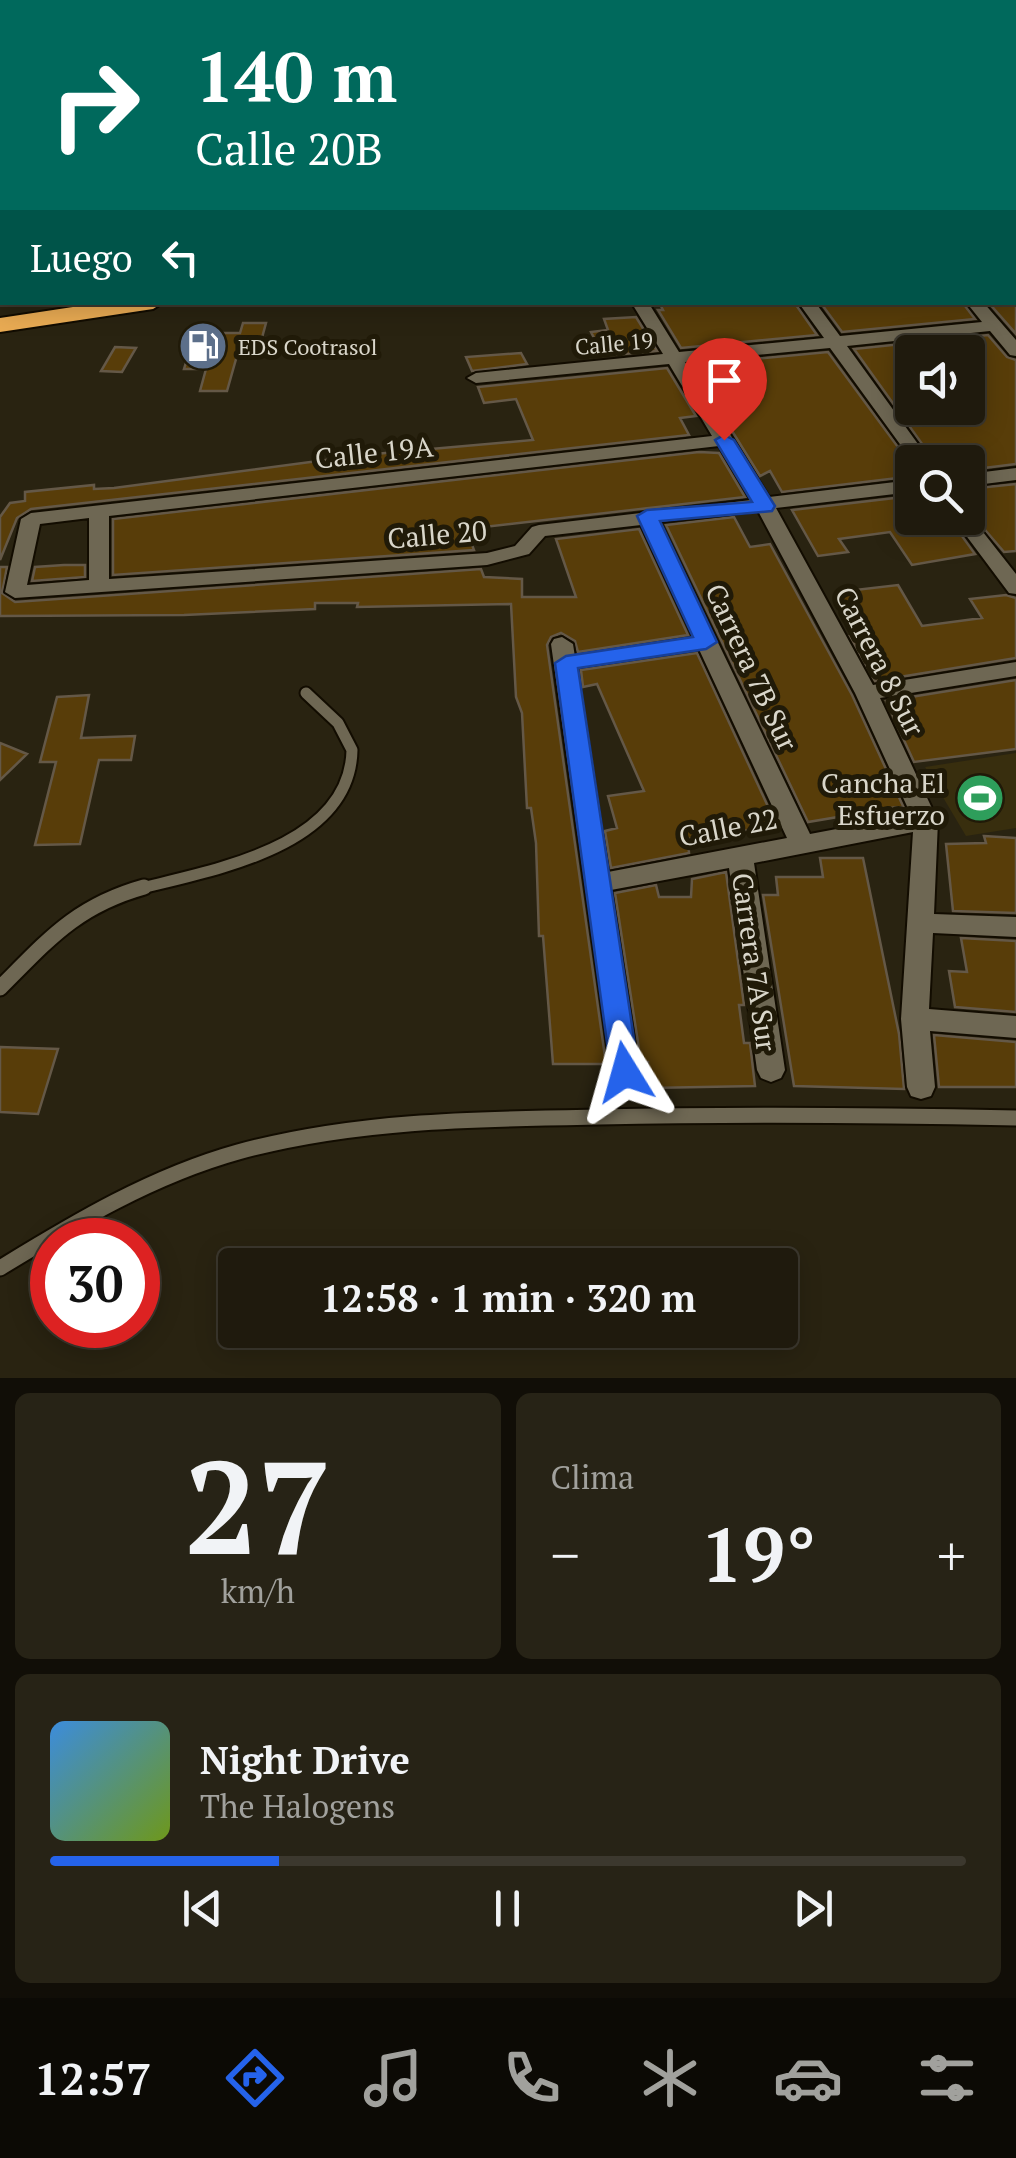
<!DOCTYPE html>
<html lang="es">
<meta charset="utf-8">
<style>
body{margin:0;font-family:"PT Serif",serif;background:#272316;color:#f1f3f6;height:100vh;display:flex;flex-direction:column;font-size:38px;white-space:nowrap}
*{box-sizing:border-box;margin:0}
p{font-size:32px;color:#a1a19d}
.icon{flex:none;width:55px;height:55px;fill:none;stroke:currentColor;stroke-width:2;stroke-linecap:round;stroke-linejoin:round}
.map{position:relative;height:1378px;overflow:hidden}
.side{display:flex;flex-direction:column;gap:15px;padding:15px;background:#110e07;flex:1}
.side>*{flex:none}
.banner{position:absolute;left:0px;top:0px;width:1018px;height:305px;box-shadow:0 5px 25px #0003,0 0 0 2px #3c382e;background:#00695c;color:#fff;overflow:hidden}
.buttons{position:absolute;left:895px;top:335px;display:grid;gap:20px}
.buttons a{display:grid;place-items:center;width:90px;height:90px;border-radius:10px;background:#1f1a0d;box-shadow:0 5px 25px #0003,0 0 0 2px #3c382e;font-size:50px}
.speed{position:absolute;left:30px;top:1218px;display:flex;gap:20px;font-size:50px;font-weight:700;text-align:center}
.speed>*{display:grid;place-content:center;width:130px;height:130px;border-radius:50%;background:#1f1a0d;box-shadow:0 5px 25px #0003,0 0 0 2px #3c382e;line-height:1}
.speed .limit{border:15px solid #d22;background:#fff;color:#111}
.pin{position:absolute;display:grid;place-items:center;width:85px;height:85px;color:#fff;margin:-102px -42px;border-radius:50% 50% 50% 0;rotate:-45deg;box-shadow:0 0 10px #0007}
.pin .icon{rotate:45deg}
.me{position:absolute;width:110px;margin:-55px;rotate:352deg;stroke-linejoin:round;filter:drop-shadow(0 0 8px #0008)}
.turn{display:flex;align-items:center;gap:35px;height:210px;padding:0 30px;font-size:45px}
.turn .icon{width:130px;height:130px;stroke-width:2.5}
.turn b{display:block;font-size:70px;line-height:85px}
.then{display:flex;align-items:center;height:95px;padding:0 30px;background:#0003;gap:20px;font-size:38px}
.big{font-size:75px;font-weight:700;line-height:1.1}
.side .tile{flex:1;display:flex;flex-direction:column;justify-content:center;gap:15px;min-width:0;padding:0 35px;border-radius:15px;background:#272316}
.side .dial{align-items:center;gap:0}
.dial b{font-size:130px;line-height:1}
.song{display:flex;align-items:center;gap:30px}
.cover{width:120px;height:120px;border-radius:15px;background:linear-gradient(135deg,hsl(210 70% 55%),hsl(80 70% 35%))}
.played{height:10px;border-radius:5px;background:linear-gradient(90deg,#2563eb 25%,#3c382e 25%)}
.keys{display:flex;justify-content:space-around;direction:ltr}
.heat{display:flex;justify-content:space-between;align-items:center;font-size:55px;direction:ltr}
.side .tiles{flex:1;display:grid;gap:15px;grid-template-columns:1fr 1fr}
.tile:last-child{grid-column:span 2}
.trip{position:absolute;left:218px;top:1248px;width:580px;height:100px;border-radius:10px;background:#1f1a0d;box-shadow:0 5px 25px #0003,0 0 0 2px #3c382e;font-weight:700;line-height:100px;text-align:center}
.dock{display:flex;height:160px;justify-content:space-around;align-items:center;background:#0c0a05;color:#a1a19d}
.dock .icon{width:70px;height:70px}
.dock .active{color:#2563eb}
.dock b{font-size:45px;color:#f1f3f6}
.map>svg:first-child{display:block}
.green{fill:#382e0e}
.building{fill:#583d09;stroke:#645847;stroke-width:2.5;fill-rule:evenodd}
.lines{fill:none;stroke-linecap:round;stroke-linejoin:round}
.lane-far1-casing{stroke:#120c00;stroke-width:15}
.lane-casing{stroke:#120c00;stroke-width:19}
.street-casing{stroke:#120c00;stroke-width:4}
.highway-casing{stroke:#120c00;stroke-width:4}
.lane-far1{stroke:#6e6753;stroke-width:11}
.lane{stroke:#6e6753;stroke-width:15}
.street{fill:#6e6753;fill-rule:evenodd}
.highway{fill:#e9ab53;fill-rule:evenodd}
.route{fill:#2563eb;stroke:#184099;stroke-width:2.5}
.labels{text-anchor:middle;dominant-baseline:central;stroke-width:10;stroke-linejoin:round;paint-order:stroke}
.far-street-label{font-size:22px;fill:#d9d6ca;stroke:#201a08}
.far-poi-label{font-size:22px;fill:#d9d6ca;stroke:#201a08;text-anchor:start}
.street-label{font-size:28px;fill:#d9d6ca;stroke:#201a08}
.poi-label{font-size:28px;fill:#d9d6ca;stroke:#201a08;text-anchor:end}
</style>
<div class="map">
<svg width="1016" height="1378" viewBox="0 0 1016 1378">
<rect width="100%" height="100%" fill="#292311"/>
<!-- green -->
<path class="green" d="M1016 753V828L966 836 925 767Z"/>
<!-- building -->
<path class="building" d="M659 302H794L817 335 681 348 658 310H663Z
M820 302H962L975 319 842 332Z
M988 302H1016V334Z
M636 317 657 351 603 356 591 332 608 330 604 319Z
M243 323H266L260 345H240L227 391H200L206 369H184L195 333H240Z
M988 335 1007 357 1016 360V464L968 470V462H935L854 349ZM912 352H968V408H912Z
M115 347 136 348 122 372 101 371Z
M828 352 909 462H896L906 477 782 492 770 471 760 476 691 365Z
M521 353 527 364 472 371 466 357Z
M667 368 696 416 680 418 689 435 31 509 17 518 0 560V517L10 503 25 501V492L94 485V489L114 488 363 455 533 440 516 399 484 403 478 387Z
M699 452 719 453 745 497 466 529 474 550 113 575V519Z
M1016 484V551L1004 552 968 510V489Z
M912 496V518H949L975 554 912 565 890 532 839 539 848 552 818 556 792 510Z
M734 517 750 547 770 544 852 695 903 806 808 822 666 525Z
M639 529 688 635 578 652 575 641 561 633 551 637 547 645 606 1064H553L543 936H539L536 843 531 808H527L522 713 516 697 511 604 357 607 358 603H315V609L184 615 0 616V567H7L2 593 15 602 481 569 484 577 522 579V597H576L556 539Z
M64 565H85V577L32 581 35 567Z
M898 585 922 626 982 618 970 599 1006 595 1016 598V658L875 681 850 636 861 634 838 592Z
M697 653 777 826 688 839 689 853 611 868 605 831 617 828 608 796 644 791 597 684 583 687 581 670Z
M1016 680V749L914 762 886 701Z
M89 695 81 738 135 736 131 760H99L80 844 35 845 56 762H40L57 697Z
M0 743 27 754 0 780Z
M984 836 1016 838V913L953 911 946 844 986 843Z
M820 858H863L899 1034 904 1089 794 1086 763 895H778L776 877H823Z
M726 872 744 1005H739L744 1043H750L755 1086 650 1088 648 1062H641L615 893 656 885 659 897H691L692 879Z
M961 938 1016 941V1012L955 1007 949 971 967 972Z
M934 1035 1016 1042V1087H939Z
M0 1047 58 1049 38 1114 0 1112Z"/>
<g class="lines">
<!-- lane-far1 casing -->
<g class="lane-far1-casing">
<path id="lane-far1" d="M566 663 706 642
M134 890C207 871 350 849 352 750L338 723 306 693"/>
</g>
<!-- lane casing -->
<g class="lane-casing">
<path id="lane" d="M0 988C48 940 76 906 144 887
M0 1268C75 1222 152 1176 238 1152 355 1120 478 1119 599 1117 738 1114 877 1115 1016 1118"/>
</g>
<!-- street casing -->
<g class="street-casing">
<path id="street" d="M181 0H193L194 2H182Z
M555 0H591L593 2H557Z
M724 0H736L738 2H726Z
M745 0H758L760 2H747Z
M0 38 2 39V51L0 50Z
M0 61H2V69H0Z
M1015 95H1016V103H1015Z
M0 106H2V114H0Z
M0 147H2V155H0Z
M0 218 2 219V227L0 228Z
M631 302H648L679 352 824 338 798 302H815L840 336 982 322 966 302H983L1016 340V356L1010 355 990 331 847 346 931 462H913L830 348 685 362 769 497 912 480V492L776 508 873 685 1016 662V676L880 698 938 821 934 914 1016 917V937L933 933 929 1009 1016 1016V1038L930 1031 935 1087 931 1096 921 1099 911 1096 907 1087 901 1019 913 832 754 863 785 1070 781 1078 771 1082 761 1078 757 1070 729 868 611 890 639 1072 635 1080 625 1084 615 1080 611 1072 551 644 554 639 562 637 573 644 608 872 787 838 641 525 545 536 529 554 487 565 15 598 5 592 21 519 31 513 712 436 669 364 476 383 467 378 476 373 663 354ZM719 446 751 500 539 525 532 527 515 546 487 553 109 579V516ZM758 511 855 693 911 815 810 834 660 522ZM89 518V580L27 585 40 524Z
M1016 468V480L968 486V474Z
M968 513 1016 574V594L1009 593 953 518H968Z"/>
</g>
<!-- highway casing -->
<g class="highway-casing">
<path id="highway" d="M1015 179H1016V191H1015Z
M106 302H164L153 309 0 332V318Z"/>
</g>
<!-- lane-far1 -->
<use href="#lane-far1" class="lane-far1"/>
<!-- lane -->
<use href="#lane" class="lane"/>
<!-- street -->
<use href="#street" class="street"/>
<!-- highway -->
<use href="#highway" class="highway"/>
</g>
<!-- route -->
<path class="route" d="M724 435 734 440 775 506 772 511 660 521 717 642 706 649 578 668 639 1072 635 1080 625 1084 615 1080 611 1072 555 663 566 656 693 637 637 516 647 510 752 502 715 440Z"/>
<!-- icons -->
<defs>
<g id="fuel-disc" transform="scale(2.5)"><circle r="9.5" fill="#5c6f8a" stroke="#201a08"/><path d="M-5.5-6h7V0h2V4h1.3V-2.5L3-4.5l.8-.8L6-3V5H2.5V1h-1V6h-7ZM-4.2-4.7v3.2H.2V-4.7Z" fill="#fff"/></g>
<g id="stadium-disc" transform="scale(2.5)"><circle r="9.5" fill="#2e9e5b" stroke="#201a08"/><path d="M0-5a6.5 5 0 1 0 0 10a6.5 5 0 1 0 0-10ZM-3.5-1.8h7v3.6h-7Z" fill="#fff"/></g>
</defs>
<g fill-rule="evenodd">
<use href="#fuel-disc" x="203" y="346"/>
<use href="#stadium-disc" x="980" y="798"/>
</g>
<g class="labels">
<!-- far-street labels -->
<g class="far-street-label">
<text transform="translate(614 343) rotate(-5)">Calle 19</text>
</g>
<!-- far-poi labels -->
<g class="far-poi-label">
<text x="238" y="346">EDS Cootrasol</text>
</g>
<!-- street labels -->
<g class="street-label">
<text transform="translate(374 452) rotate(-6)">Calle 19A</text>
<text transform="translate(437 534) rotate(-5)">Calle 20</text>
<text transform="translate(880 661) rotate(63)">Carrera 8 Sur</text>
<text transform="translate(752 667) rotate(65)">Carrera 7B Sur</text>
<text transform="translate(728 827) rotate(-11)">Calle 22</text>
<text transform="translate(755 962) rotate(82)">Carrera 7A Sur</text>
</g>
<!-- poi labels -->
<g class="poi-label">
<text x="945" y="782">Cancha El<tspan x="945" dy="32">Esfuerzo</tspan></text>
</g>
</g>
</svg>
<div class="buttons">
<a><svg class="icon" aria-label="sound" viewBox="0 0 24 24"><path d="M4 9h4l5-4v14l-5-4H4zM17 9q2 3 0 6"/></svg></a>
<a><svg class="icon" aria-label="search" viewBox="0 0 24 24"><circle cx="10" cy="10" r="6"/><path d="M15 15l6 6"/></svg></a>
</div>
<div class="speed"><div class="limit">30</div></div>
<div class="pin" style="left:724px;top:440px;background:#d93025"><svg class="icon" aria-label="arrive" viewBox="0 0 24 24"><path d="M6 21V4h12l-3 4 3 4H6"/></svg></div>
<svg class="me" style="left:625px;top:1072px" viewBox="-20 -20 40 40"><path d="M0-17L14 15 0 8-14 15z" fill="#2563eb" stroke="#fff" stroke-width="4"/></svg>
<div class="trip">12:58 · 1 min · 320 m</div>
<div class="banner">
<div class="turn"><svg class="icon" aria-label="right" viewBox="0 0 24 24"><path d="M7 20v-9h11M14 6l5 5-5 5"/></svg><div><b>140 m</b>Calle 20B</div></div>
<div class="then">Luego<svg class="icon" aria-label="left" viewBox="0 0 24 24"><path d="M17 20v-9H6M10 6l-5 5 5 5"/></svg></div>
</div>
</div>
<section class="side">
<div class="tiles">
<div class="tile dial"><b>27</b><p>km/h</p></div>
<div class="tile"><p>Clima</p>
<div class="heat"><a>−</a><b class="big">19°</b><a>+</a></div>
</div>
<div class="tile">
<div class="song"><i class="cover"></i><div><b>Night Drive</b><p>The Halogens</p></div></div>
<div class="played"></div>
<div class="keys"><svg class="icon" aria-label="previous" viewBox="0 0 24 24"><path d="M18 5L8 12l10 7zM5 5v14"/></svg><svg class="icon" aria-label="pause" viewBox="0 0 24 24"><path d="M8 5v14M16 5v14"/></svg><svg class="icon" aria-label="next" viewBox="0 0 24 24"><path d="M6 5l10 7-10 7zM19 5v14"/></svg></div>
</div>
</div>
</section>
<nav class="dock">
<b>12:57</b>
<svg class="icon active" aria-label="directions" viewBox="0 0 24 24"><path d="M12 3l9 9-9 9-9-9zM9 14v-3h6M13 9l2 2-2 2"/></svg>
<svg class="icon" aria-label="music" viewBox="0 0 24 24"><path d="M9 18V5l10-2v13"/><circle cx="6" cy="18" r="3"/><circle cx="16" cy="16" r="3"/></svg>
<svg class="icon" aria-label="phone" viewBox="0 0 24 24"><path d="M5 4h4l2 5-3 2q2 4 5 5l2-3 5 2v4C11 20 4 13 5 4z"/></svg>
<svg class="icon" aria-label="climate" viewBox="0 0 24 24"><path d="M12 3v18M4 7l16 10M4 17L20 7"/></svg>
<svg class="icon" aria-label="car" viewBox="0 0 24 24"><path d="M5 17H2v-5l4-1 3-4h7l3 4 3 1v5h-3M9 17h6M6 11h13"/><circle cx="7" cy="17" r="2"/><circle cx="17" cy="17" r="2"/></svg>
<svg class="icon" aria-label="filters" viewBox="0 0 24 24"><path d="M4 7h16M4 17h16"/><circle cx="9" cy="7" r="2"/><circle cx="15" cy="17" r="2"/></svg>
</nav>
